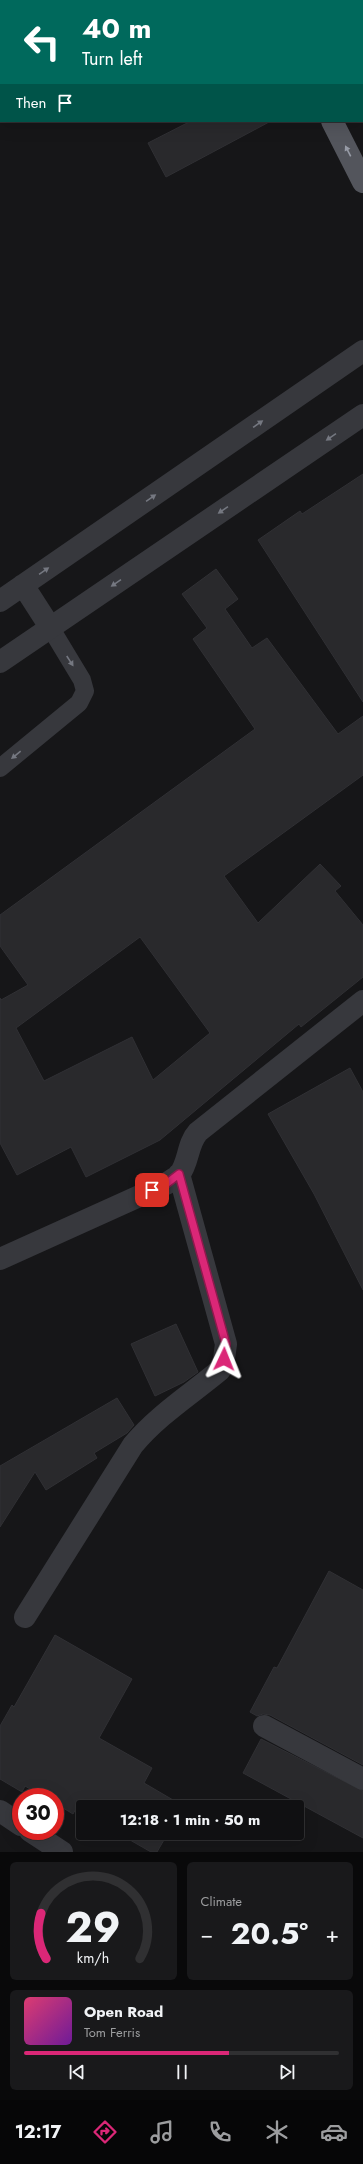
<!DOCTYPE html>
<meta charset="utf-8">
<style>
body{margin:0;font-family:Jost,sans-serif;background:#19191b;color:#f1f3f6;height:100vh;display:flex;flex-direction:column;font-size:15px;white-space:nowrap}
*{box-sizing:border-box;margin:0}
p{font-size:13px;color:#9c9d9f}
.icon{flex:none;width:22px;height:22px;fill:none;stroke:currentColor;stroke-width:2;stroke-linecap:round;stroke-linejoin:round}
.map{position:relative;height:1852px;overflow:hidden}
.drawer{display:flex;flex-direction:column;gap:10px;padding:10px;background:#09090a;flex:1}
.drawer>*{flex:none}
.hud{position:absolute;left:0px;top:0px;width:363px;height:122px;box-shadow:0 4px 16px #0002,0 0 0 1px #303032;background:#00695c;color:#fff;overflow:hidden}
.speed{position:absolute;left:12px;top:1788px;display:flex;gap:8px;font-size:20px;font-weight:700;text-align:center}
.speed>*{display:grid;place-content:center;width:52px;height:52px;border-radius:50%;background:#101012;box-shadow:0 4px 16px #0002,0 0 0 1px #303032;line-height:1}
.speed .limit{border:6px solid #d22;background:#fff;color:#111}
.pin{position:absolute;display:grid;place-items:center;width:34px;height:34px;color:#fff;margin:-17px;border-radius:8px;box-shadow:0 2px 6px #0006}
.me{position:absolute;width:44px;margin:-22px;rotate:2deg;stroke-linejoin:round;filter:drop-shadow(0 0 3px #0008)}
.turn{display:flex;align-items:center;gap:14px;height:84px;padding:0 16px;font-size:18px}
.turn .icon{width:52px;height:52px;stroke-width:2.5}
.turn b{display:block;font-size:28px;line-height:34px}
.then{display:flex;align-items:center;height:38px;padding:0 16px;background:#0003;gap:8px;font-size:15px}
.big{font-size:30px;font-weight:700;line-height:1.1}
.drawer .card{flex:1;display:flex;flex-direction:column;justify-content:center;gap:6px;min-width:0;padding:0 14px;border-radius:6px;background:#19191b}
.drawer .dial{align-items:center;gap:0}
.dial svg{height:104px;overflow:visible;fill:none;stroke:#303032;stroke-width:7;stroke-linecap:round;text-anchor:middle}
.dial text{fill:#f1f3f6;stroke:none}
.song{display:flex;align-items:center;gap:12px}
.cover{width:48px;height:48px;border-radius:6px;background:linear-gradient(135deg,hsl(340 70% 55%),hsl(280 70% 35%))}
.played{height:4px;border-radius:2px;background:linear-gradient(90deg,#db2777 65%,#303032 65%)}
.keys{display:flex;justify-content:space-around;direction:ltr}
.heat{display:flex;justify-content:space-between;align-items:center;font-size:22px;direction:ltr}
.drawer .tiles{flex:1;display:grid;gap:10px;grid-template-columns:1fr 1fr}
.card:last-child{grid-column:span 2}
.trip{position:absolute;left:76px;top:1800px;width:228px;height:40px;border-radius:4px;background:#101012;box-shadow:0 4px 16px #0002,0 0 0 1px #303032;font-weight:700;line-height:40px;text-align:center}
.tabs{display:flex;height:64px;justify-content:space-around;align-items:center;background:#060607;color:#9c9d9f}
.tabs .icon{width:28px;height:28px}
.tabs .on{color:#db2777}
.tabs b{font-size:18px;color:#f1f3f6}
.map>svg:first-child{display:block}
.building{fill:#29292c;stroke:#303034;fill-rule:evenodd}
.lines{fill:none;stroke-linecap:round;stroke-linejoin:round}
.lane{stroke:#37383d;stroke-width:18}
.street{stroke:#37383d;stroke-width:22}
.primary{stroke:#53555c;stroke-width:22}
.oneway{fill:#979ba6}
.oneway2{fill:#757881}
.route-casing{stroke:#8e194d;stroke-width:10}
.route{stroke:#db2777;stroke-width:7}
</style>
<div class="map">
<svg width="363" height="1852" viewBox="0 0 363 1852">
<rect width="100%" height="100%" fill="#161618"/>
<!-- building -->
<path class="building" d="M191 121H271L166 177 148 143Z
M363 474V702L258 540 300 511 302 514Z
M216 569 238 599 225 609 252 648 267 638 338 734 363 716V775L224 876 258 923 320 864 341 886 335 891 363 925V977L301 1027 299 1024 160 1140 86 1177 71 1147 17 1175 0 1143V998L1 1000 28 985 0 946V915L255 729 193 639 207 628 182 594ZM140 937 210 1033 153 1080 132 1037 44 1081 16 1028Z
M350 1068 363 1092V1290L314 1194 268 1114Z
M176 1324 198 1372 184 1382 155 1396 131 1344Z
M117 1398 134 1425 127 1433 94 1453 97 1458 46 1490 35 1472 0 1527V1466Z
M329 1571 363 1590V1765L270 1715 263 1714 257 1716 250 1712 274 1667 277 1668Z
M55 1635 132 1679 99 1738 152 1768 144 1783 185 1807H77L73 1814 55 1803V1797H44L25 1786 22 1792 0 1779V1726L12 1705 14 1707Z
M261 1739 363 1791V1838L243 1773Z
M124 1833H168L157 1852H151L123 1836Z"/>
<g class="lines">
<!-- lane -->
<path class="lane" d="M0 768 79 703 85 691 82 680 50 627"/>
<!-- street -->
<path class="street" d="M60 1 61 0
M0 36H1
M23 585 50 627
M0 601 363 351
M0 662 363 415
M0 1259 166 1184C170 1181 175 1178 179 1175 189 1163 187 1144 198 1132L363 1001
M25 1617 133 1445C158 1415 190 1395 220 1370L224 1359 226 1344 179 1174
M264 1726 363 1779
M0 1811 21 1825
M30 1831 62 1852"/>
<!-- primary -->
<path class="primary" d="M271 0 272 1
M315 0 316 1
M362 93 363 95
M332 121 363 182"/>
</g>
<!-- one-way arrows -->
<defs><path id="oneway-solid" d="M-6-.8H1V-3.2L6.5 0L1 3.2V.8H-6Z"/></defs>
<use class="oneway" href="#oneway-solid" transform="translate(348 151) rotate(-117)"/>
<g class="oneway2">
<use href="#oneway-solid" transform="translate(258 424) rotate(-35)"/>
<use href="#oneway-solid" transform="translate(331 437) rotate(146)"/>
<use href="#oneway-solid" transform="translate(151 498) rotate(-35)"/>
<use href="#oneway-solid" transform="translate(223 510) rotate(146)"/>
<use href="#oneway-solid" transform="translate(44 571) rotate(-35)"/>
<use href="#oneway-solid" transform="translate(116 583) rotate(146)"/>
<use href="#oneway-solid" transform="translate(70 661) rotate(57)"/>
<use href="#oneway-solid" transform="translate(16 755) rotate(141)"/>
</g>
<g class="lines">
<!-- route casing -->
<g class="route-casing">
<path id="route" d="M152 1190 166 1184 179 1174 226 1344 224 1359"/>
</g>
<!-- route -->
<use href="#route" class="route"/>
</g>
</svg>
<div class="speed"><div class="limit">30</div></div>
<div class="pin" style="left:152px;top:1190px;background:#d93025"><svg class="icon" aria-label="arrive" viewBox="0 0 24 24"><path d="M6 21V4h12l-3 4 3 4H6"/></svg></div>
<svg class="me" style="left:224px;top:1359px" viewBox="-20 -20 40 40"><path d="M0-17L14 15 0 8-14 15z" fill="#db2777" stroke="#fff" stroke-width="4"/></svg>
<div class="trip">12:18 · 1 min · 50 m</div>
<div class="hud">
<div class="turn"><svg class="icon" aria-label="left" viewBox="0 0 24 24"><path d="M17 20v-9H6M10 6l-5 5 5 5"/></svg><div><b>40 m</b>Turn left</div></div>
<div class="then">Then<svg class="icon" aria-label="arrive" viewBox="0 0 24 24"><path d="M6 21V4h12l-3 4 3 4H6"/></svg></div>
</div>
</div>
<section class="drawer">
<div class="tiles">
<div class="card dial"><svg viewBox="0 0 100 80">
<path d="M14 69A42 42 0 1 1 86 69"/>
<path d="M14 69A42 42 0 0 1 10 34" stroke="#db2777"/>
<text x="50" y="56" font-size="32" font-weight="700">29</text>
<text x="50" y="72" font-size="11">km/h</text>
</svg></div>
<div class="card"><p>Climate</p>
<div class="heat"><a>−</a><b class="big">20.5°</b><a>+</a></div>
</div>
<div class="card">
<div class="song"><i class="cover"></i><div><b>Open Road</b><p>Tom Ferris</p></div></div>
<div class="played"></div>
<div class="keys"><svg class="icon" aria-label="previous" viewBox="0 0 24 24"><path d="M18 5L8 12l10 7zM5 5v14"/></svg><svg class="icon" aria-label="pause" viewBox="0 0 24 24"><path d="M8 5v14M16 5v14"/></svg><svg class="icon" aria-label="next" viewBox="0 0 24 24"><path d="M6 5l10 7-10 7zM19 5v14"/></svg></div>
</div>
</div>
</section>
<nav class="tabs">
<b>12:17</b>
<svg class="icon on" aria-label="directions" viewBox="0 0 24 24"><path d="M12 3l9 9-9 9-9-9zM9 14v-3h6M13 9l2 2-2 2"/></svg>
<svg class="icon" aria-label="music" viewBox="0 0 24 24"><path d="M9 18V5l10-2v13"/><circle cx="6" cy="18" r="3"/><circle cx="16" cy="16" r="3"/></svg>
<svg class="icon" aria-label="phone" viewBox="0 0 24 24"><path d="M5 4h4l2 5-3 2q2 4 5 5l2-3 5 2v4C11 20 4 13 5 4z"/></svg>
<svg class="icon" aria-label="climate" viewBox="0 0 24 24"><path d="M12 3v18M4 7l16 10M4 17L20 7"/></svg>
<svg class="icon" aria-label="car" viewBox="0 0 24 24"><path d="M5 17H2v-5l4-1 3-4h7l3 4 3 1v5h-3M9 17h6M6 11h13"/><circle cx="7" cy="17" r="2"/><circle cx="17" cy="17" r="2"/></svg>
</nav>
